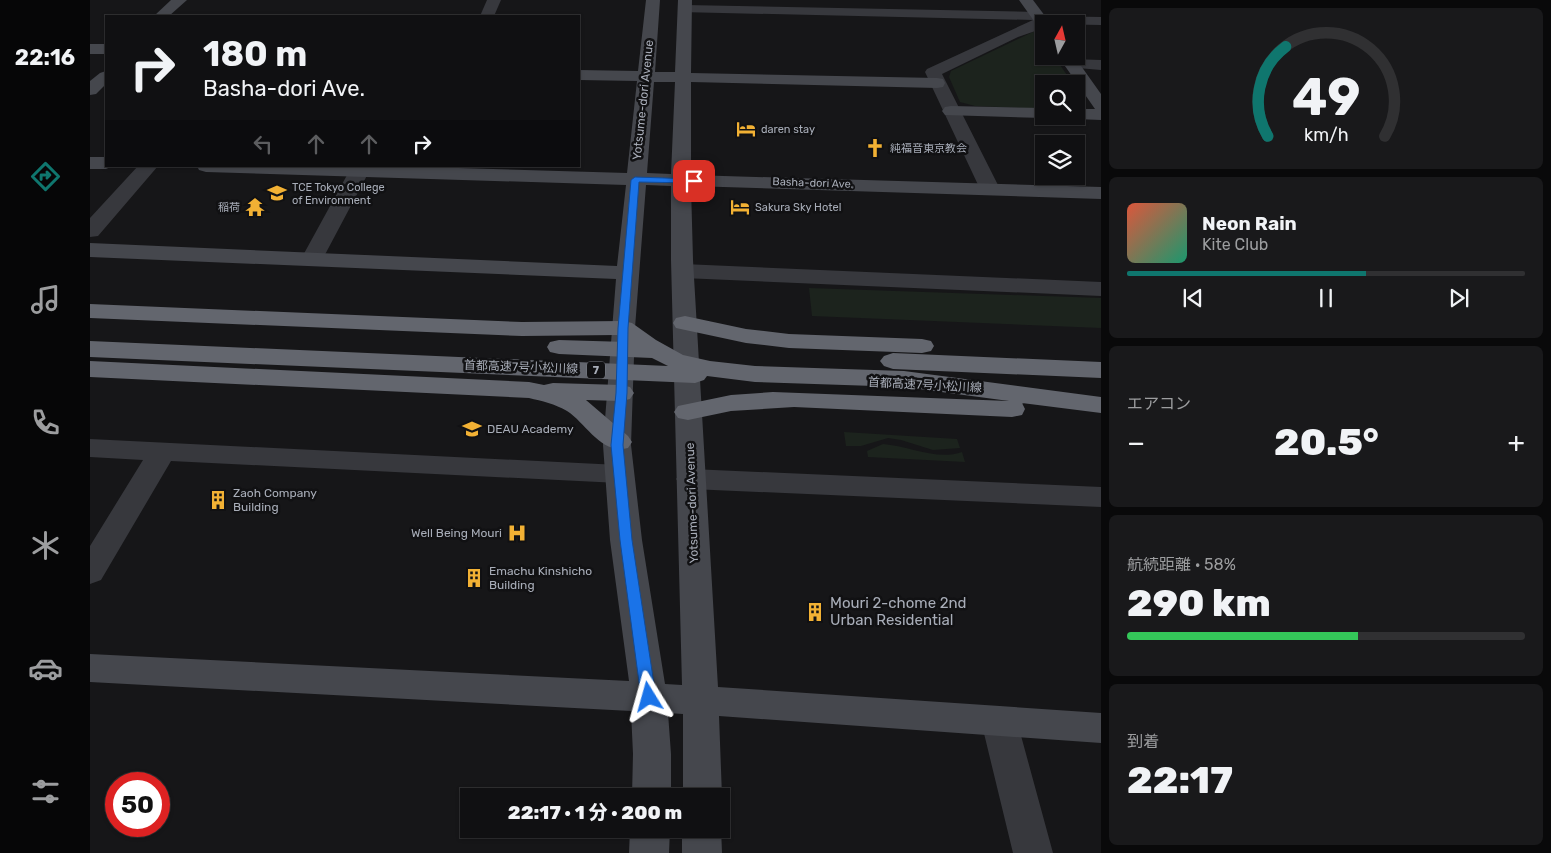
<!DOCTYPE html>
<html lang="ja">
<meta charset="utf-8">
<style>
body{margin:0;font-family:Rubik,"Noto Sans JP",sans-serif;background:#19191b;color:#f1f3f6;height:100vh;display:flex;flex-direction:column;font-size:19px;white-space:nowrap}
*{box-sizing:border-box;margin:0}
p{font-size:16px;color:#9c9d9f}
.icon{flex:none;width:28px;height:28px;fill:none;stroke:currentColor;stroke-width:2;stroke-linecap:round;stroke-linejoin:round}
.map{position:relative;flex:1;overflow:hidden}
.side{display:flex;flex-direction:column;gap:8px;padding:8px;background:#09090a;width:450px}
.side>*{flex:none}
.banner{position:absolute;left:15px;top:15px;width:475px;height:152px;border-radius:0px;box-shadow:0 1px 4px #0004,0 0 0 1px #303032;background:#101012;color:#f1f3f6;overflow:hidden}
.needle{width:32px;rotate:8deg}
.tools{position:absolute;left:945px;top:15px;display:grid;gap:10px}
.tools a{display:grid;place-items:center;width:50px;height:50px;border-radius:0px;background:#101012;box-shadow:0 1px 4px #0004,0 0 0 1px #303032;font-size:25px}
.speed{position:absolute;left:15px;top:772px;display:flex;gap:10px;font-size:25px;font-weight:700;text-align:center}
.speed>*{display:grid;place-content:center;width:65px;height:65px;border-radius:50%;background:#101012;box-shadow:0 1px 4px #0004,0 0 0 1px #303032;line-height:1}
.speed .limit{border:8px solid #d22;background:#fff;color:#111}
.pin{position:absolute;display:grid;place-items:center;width:42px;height:42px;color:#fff;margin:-21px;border-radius:10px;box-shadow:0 2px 8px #0006}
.me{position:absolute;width:55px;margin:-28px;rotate:352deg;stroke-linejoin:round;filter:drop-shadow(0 0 4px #0008)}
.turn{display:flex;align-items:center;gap:18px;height:105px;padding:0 15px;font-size:22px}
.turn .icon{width:65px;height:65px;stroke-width:2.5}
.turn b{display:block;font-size:35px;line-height:42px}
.lanes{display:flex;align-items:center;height:48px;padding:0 15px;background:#0003;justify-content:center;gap:25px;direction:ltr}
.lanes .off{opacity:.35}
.big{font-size:38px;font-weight:800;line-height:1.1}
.side .tile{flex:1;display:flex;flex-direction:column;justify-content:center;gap:8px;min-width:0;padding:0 18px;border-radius:8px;background:#19191b}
.side .dial{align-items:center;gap:0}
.dial svg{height:130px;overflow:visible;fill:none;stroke:#303032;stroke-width:7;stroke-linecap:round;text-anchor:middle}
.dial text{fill:#f1f3f6;stroke:none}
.song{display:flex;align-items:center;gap:15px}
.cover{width:60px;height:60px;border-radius:8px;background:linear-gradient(135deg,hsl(10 70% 55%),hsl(160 70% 35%))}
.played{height:5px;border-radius:2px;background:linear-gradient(90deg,#0f766e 60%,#303032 60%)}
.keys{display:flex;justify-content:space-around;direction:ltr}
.heat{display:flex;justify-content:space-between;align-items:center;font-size:28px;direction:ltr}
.charge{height:8px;border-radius:4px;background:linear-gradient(90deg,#34c759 58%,#303032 0)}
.trip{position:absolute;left:370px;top:788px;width:270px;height:50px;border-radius:0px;background:#101012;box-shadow:0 1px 4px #0004,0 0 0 1px #303032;font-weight:800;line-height:50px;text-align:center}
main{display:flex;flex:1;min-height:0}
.dock{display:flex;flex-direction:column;width:90px;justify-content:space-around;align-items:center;background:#060607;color:#9c9d9f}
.dock .icon{width:35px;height:35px}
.dock .active{color:#0f766e}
.dock b{font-size:22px;color:#f1f3f6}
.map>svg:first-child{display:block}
.green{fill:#1c231d}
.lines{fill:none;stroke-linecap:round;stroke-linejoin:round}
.street{fill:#37383d;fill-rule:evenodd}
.secondary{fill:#45474d;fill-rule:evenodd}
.highway{fill:#63666e;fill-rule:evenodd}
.route{fill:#1a73e8;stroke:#114b97}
.labels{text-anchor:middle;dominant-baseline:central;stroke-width:5;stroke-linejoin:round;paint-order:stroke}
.far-poi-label{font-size:11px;fill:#a8adb8;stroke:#111113;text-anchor:start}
.far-street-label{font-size:11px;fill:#a8adb8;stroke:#111113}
.shield{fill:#111113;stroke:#7b7e86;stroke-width:1}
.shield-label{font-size:11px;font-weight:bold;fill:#a8adb8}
.street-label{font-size:12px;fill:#a8adb8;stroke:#111113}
.poi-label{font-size:12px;fill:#a8adb8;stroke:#111113;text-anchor:start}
.near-poi-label{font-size:15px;fill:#a8adb8;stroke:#111113;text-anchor:start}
</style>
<main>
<nav class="dock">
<b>22:16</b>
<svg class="icon active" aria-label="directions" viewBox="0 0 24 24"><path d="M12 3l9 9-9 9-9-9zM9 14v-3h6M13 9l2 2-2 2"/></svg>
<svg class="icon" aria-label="music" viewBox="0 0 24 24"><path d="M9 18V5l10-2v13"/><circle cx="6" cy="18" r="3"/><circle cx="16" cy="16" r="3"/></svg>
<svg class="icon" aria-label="phone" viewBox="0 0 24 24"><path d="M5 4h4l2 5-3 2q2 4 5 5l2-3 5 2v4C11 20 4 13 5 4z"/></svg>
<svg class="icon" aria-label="climate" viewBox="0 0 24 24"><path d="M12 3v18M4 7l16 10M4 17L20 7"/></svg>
<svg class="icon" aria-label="car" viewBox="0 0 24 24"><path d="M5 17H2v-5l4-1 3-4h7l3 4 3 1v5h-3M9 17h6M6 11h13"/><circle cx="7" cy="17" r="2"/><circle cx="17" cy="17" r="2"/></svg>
<svg class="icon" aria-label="filters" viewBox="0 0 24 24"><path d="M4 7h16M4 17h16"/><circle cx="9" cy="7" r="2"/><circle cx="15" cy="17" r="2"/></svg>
</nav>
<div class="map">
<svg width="1011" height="853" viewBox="0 0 1011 853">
<rect width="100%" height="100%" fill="#161618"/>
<!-- green -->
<path class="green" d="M947 30 954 40V56H964L983 84H954V109L885 106 870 102 859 77 861 71Z
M719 288 1011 298V328L722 316Z
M754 432 867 439 870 448 843 450 811 440 798 438 771 446H756Z
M793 444C819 446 847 461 872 452L875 462 778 457 777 451Z"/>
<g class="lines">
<!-- street -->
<path class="street" d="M397 0H411L404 16H390Z
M595 5 948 12 955 16 1011 17V25L954 24V28L928 37 852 74 910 189 907 193 900 195 893 193 890 189 835 72 837 69 943 20 590 12 588 9 590 6Z
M982 59 1011 60V70L976 67 974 64 976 61Z
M48 166H68L8 236 0 237V218Z
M262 166H282L230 264 222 266 214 264 211 259Z
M593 264 1011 282V296L593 278 585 276 582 271 585 266Z
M0 439 529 465 539 467 543 474 539 481 529 483 81 461 11 580 0 584V546L53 460 0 457Z
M601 469 1011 487V507L601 489 591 486 586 479 591 472Z
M909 706 922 710 927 721 963 853H923L891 721 896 710Z"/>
<!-- secondary -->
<path class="secondary" d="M81 0H97L79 16H64Z
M556 0H570L565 72H585L588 0H602L601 73 847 78 853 79 855 83 853 87 847 88 601 82V175L1011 187V199L601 186 603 260 628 687 1011 713V743L629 716 632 796H593V714L578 713 581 754V796H542L543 754 541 711 0 682V654L539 681 520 540 513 445 526 279 0 257V243L527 266 536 185 116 172 109 170 107 166H300L537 173 547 81 489 80V70L548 71ZM564 82H585L581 174 557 173ZM556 185 581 186V260L592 685 575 684 552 540 541 445 545 328Z
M929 0H943L961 24H954V29L949 28Z
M0 44H16V54H0Z
M968 56H984L1011 94V120L986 119 979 116H986V109H1005Z
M16 71V84L6 94 0 95V81L10 73Z
M861 106 954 108V116H961L954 118 855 115 852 111 855 107Z
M0 157H16V166H23L16 169H0Z
M631 827 632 853H592V829H631Z
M540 829H580L579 853H539Z"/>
<!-- highway -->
<path class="highway" d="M0 304 432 322 533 321 542 323 566 340 593 355 620 361 665 366 814 371 1011 397V413L925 402 932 403 935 409 932 415 922 417 704 407 641 411 598 420 588 418 584 412 588 406 641 395 683 392 919 401 814 387 665 382 617 376 614 380 605 383 0 357V341L578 366 562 358 469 354 460 352 457 347 460 342 469 340 537 342 527 335 432 336 0 318Z
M595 316 656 329 699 334 832 339 841 341 844 346 841 351 832 353 699 348 656 343 586 328 583 323 586 318Z
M803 353 1011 362V378L803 369 794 366 790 361 794 356Z
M0 361 439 382 454 385 463 383 531 385 540 387 544 393 540 399 531 401 496 400 538 436 542 442 538 448C511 455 497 424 477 411 465 404 452 401 439 398L0 377Z"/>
</g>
<!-- route -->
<path class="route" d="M545 177 604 179 608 181 604 183 549 182 538 328 537 393 533 445 542 540 566 697 564 701 559 703 553 701 551 697 530 540 521 445 526 393 528 328 541 180Z"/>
<!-- icons -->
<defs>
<g id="hotel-bare" transform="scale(1.5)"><path d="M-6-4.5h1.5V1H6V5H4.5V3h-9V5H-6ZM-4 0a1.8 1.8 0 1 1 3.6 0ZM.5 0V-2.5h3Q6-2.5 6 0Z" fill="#f2b134" stroke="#111113" stroke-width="2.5" paint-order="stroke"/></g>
<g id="church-bare" transform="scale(1.5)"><path d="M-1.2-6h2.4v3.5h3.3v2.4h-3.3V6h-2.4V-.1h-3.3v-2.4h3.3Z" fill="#f2b134" stroke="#111113" stroke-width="2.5" paint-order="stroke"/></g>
<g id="school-bare" transform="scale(1.5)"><path d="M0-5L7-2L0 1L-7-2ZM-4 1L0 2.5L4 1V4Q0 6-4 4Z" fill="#f2b134" stroke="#111113" stroke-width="2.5" paint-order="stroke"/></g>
<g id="temple-bare" transform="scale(1.5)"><path d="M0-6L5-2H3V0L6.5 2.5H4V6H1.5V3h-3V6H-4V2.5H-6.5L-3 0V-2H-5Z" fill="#f2b134" stroke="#111113" stroke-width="2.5" paint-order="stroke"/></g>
<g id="building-bare" transform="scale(1.5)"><path d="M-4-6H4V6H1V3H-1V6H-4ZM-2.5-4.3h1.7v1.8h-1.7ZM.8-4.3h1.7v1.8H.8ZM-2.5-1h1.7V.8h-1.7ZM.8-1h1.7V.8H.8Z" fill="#f2b134" stroke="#111113" stroke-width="2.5" paint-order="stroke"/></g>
<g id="hospital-bare" transform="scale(1.5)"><path d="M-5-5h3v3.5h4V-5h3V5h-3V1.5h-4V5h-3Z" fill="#f2b134" stroke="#111113" stroke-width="2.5" paint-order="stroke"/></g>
</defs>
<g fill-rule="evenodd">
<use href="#hotel-bare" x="656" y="129"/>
<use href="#church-bare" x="785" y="148"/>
<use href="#school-bare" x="187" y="193"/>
<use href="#temple-bare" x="165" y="207"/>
<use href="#hotel-bare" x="650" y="207"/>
<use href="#school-bare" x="382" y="429"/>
<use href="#building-bare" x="128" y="500"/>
<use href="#hospital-bare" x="427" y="533"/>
<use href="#building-bare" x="384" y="578"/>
<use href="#building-bare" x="725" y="612"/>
</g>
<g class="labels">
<!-- far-poi labels -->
<g class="far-poi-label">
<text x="671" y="129">daren stay</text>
<text x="800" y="148">純福音東京教会</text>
<text x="202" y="187">TCE Tokyo College<tspan x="202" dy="13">of Environment</tspan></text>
<text x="150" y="207" text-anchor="end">稲荷</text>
<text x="665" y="207">Sakura Sky Hotel</text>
</g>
<!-- far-street labels -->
<g class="far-street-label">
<text transform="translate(723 183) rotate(2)">Basha-dori Ave.</text>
</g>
<!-- shield labels -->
<rect class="shield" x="497" y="361.5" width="18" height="17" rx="4"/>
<g class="shield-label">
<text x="506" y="370">7</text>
</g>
<!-- street labels -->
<g class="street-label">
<text transform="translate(553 100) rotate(-84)">Yotsume-dori Avenue</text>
<text transform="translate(431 367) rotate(2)">首都高速7号小松川線</text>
<text transform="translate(835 385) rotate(3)">首都高速7号小松川線</text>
<text transform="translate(602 503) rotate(-92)">Yotsume-dori Avenue</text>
</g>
<!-- poi labels -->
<g class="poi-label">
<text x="397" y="429">DEAU Academy</text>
<text x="143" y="493">Zaoh Company<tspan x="143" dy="14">Building</tspan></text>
<text x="412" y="533" text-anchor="end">Well Being Mouri</text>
<text x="399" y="571">Emachu Kinshicho<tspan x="399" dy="14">Building</tspan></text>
</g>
<!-- near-poi labels -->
<g class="near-poi-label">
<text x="740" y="603">Mouri 2-chome 2nd<tspan x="740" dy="17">Urban Residential</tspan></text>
</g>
</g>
</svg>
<div class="tools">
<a><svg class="needle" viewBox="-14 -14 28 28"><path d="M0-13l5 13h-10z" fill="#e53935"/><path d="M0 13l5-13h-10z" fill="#9c9d9f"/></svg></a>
<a><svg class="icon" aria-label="search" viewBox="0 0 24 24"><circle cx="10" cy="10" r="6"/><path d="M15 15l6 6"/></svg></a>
<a><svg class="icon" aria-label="layers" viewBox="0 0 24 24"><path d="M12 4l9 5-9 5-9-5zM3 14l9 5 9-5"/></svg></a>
</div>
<div class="speed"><div class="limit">50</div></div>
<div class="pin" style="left:604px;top:181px;background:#d93025"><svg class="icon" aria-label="arrive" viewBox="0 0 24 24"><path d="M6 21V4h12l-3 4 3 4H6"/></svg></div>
<svg class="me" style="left:559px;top:697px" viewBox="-20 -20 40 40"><path d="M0-17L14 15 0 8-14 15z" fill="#1a73e8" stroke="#fff" stroke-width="4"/></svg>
<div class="trip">22:17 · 1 分 · 200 m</div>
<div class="banner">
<div class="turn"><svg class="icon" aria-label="right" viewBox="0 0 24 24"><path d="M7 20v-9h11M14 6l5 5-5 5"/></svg><div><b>180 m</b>Basha-dori Ave.</div></div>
<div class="lanes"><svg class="icon off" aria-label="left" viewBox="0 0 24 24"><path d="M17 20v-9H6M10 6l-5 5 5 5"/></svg><svg class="icon off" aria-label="ahead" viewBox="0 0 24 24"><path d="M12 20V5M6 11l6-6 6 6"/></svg><svg class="icon off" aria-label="ahead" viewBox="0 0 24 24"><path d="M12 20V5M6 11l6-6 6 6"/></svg><svg class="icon" aria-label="right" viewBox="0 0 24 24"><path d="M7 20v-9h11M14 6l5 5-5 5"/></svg></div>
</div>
</div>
<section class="side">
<div class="tile dial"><svg viewBox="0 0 100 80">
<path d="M14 69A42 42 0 1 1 86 69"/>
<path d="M14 69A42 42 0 0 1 25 14" stroke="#0f766e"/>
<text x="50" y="56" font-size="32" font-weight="700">49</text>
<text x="50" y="72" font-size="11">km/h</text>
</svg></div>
<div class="tile">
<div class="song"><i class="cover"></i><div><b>Neon Rain</b><p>Kite Club</p></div></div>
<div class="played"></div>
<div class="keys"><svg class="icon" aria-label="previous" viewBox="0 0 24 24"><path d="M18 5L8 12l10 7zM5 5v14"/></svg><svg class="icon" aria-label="pause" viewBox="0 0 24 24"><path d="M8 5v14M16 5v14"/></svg><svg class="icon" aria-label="next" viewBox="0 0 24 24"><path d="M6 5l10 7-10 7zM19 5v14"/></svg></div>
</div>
<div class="tile"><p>エアコン</p>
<div class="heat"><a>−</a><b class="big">20.5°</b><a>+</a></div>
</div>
<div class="tile"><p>航続距離 · 58%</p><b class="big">290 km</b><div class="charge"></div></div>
<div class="tile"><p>到着</p><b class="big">22:17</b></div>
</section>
</main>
